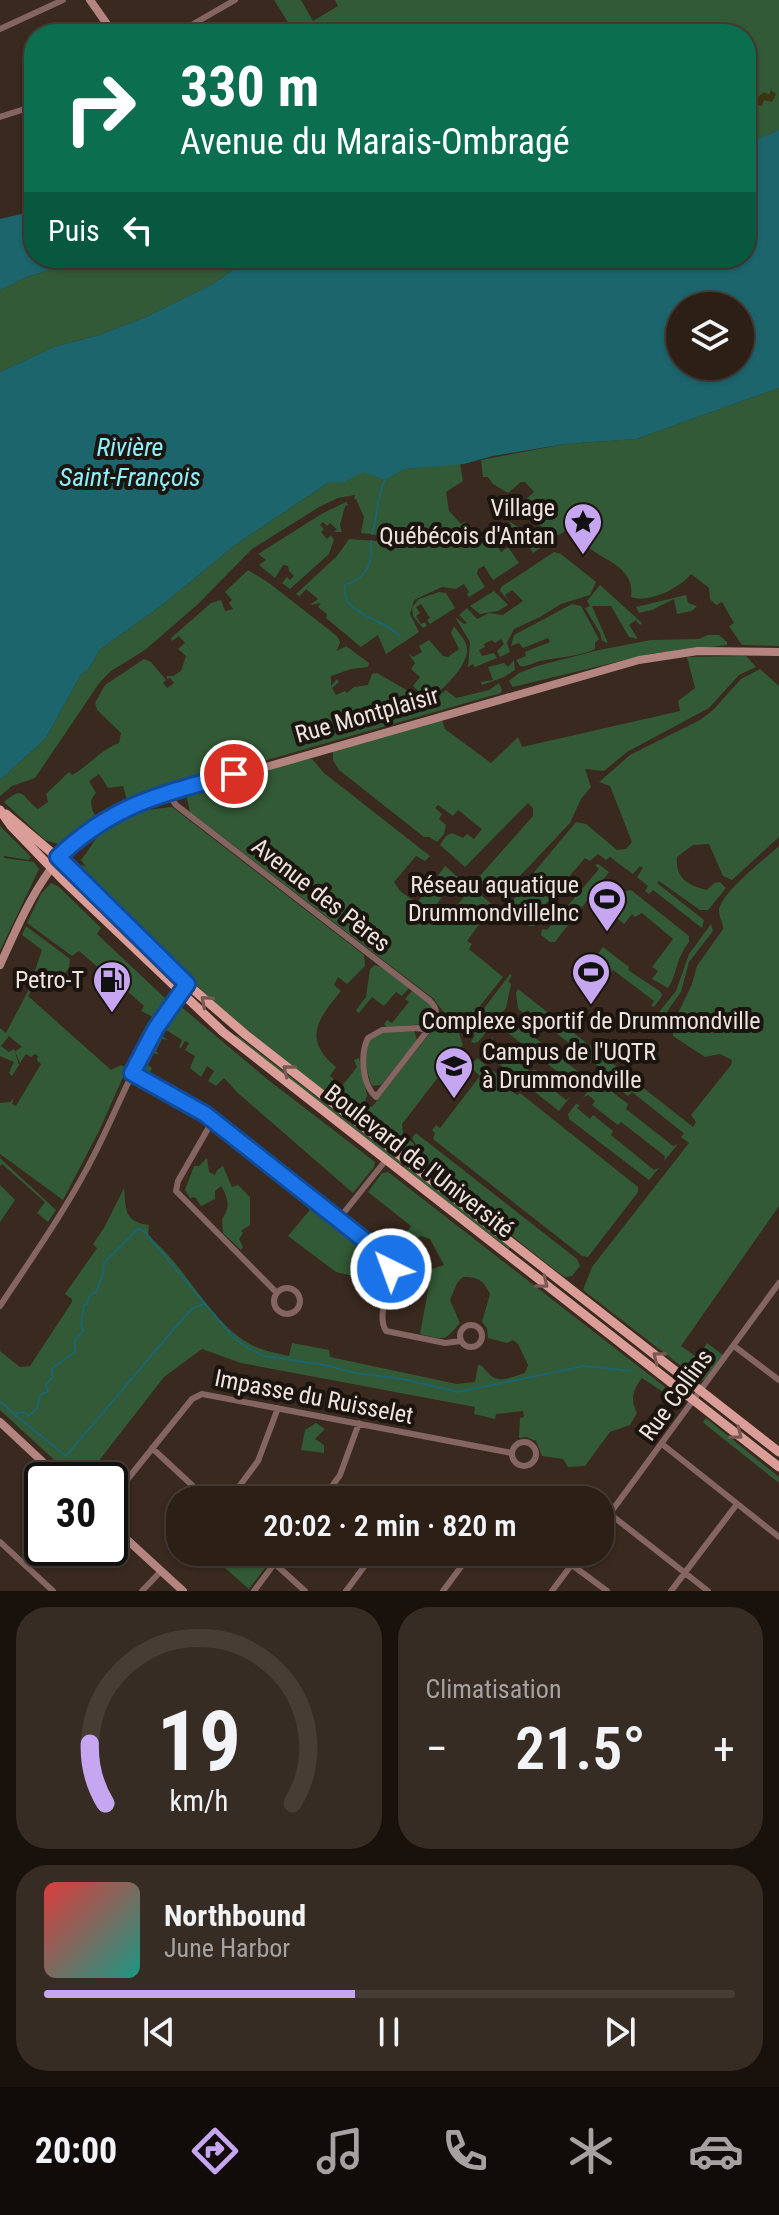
<!DOCTYPE html>
<html lang="fr">
<meta charset="utf-8">
<style>
body{margin:0;font-family:"Roboto Condensed",sans-serif;background:#372c23;color:#f1f3f6;height:100vh;display:flex;flex-direction:column;font-size:30px;white-space:nowrap}
*{box-sizing:border-box;margin:0}
p{font-size:26px;color:#a6a2a1}
.icon{flex:none;width:44px;height:44px;fill:none;stroke:currentColor;stroke-width:2;stroke-linecap:round;stroke-linejoin:round}
.map{position:relative;height:1591px;overflow:hidden}
.panel{display:flex;flex-direction:column;gap:16px;padding:16px;background:#18110c;flex:1}
.panel>*{flex:none}
.top-card{position:absolute;left:24px;top:24px;width:732px;height:244px;border-radius:32px;box-shadow:0 2px 6px #0004,0 0 0 2px #473d35;background:#0b6e4f;color:#fff;overflow:hidden}
.tools{position:absolute;left:666px;top:292px;display:grid;gap:16px}
.tools a{display:grid;place-items:center;width:88px;height:88px;border-radius:50%;background:#2b1f16;box-shadow:0 2px 6px #0004,0 0 0 2px #473d35;font-size:40px}
.speed{position:absolute;left:24px;top:1462px;display:flex;gap:16px;font-size:40px;font-weight:700;text-align:center}
.speed>*{display:grid;place-content:center;width:104px;height:104px;border-radius:50%;background:#2b1f16;box-shadow:0 2px 6px #0004,0 0 0 2px #473d35;line-height:1}
.speed .limit{border:4px solid #111;border-radius:12px;background:#fff;color:#111}
.pin{position:absolute;display:grid;place-items:center;width:68px;height:68px;color:#fff;margin:-34px;border:4px solid #fff;border-radius:50%;box-shadow:0 2px 8px #0007}
.me{position:absolute;width:88px;margin:-44px;rotate:318deg;stroke-linejoin:round;filter:drop-shadow(0 0 6px #0008)}
.turn{display:flex;align-items:center;gap:28px;height:168px;padding:0 24px;font-size:36px}
.turn .icon{width:104px;height:104px;stroke-width:2.5}
.turn b{display:block;font-size:56px;line-height:68px}
.then{display:flex;align-items:center;height:76px;padding:0 24px;background:#0003;gap:16px;font-size:30px}
.big{font-size:60px;font-weight:600;line-height:1.1}
.panel .widget{flex:1;display:flex;flex-direction:column;justify-content:center;gap:12px;min-width:0;padding:0 28px;border-radius:32px;background:#372c23}
.panel .dial{align-items:center;gap:0}
.dial svg{height:208px;overflow:visible;fill:none;stroke:#473d35;stroke-width:7;stroke-linecap:round;text-anchor:middle}
.dial text{fill:#f1f3f6;stroke:none}
.song{display:flex;align-items:center;gap:24px}
.cover{width:96px;height:96px;border-radius:12px;background:linear-gradient(135deg,hsl(0 70% 55%),hsl(170 70% 35%))}
.played{height:8px;border-radius:4px;background:linear-gradient(90deg,#c6a6f0 45%,#473d35 45%)}
.keys{display:flex;justify-content:space-around;direction:ltr}
.heat{display:flex;justify-content:space-between;align-items:center;font-size:44px;direction:ltr}
.panel .tiles{flex:1;display:grid;gap:16px;grid-template-columns:1fr 1fr}
.widget:last-child{grid-column:span 2}
.trip{position:absolute;left:166px;top:1486px;width:448px;height:80px;border-radius:32px;background:#2b1f16;box-shadow:0 2px 6px #0004,0 0 0 2px #473d35;font-weight:600;line-height:80px;text-align:center}
.dock{display:flex;height:128px;justify-content:space-around;align-items:center;background:#110c09;color:#a6a2a1}
.dock .icon{width:56px;height:56px}
.dock .current{color:#c6a6f0}
.dock b{font-size:36px;color:#f1f3f6}
.map>svg:first-child{display:block}
.green{fill:#335a36}
.sand{fill:#3d3414}
.water{fill:#1c656d;fill-rule:evenodd}
.lines{fill:none;stroke-linecap:round;stroke-linejoin:round}
.stream{stroke:#1c656d;stroke-width:2}
.street{stroke:#846562;stroke-width:6}
.secondary{stroke:#b48580;stroke-width:8}
.primary{stroke:#da9d97;stroke-width:9}
.oneway{stroke:#7a5853}
.route-casing{stroke:#114b97;stroke-width:20}
.route{stroke:#1a73e8;stroke-width:14}
.labels{text-anchor:middle;dominant-baseline:central;stroke-width:8;stroke-linejoin:round;paint-order:stroke}
.poi-label{font-size:24px;fill:#efe4dd;stroke:#1b140f;text-anchor:end}
.street-label{font-size:24px;fill:#efe4dd;stroke:#1b140f}
.water-label{font-size:26px;font-style:italic;fill:#8deffc;stroke:#1b140f}
</style>
<div class="map">
<svg width="779" height="1591" viewBox="0 0 779 1591">
<rect width="100%" height="100%" fill="#39291e"/>
<!-- green -->
<path class="green" d="M274 0H301L313 21 338 6 335 0H779V130L746 144V34H291L294 32Z
M90 258H244L243 263 213 284 146 317 99 335 54 347 0 372V290L26 277Z
M779 388V646L742 645 729 626 734 623 722 602 716 605 710 599 709 588 691 574C681 587 649 604 631 597 635 568 607 562 588 547 581 541 576 534 570 528L557 536 523 515 519 506 534 492 525 482H521L508 493 493 484 488 477H483L481 460 565 444 636 439Z
M460 463 463 481 446 492 449 511 461 524 464 522 482 537 484 534 487 536 496 526 501 530 510 522 546 544 533 553 522 536 513 542 508 534 495 543 501 552 508 547 519 563 493 580 484 566 478 569 477 574 485 587 469 597 467 594 469 592 464 584 456 589 442 587 414 600 410 614 419 632 386 654 378 635 361 647 326 618 327 614 318 607 321 603 310 605 318 599 306 589 300 596 296 594 337 556 349 539 377 541 378 535 361 533 364 517 356 499H354L355 495 338 498 319 507 252 549 198 604 145 650 111 671 100 682 35 778 12 786 0 796V780L46 738 80 676 90 667 100 649 161 606 235 545 329 482H345L363 471 385 480 405 469Z
M346 502 348 505 345 506 340 525 342 532H334L337 529 330 523 327 526 323 522 320 525 324 529 321 532 327 539 331 535 334 540 329 554 290 589 282 583 287 577 290 580 294 576 289 571 288 566 283 565 275 578 259 565 266 560 258 554 323 513Z
M554 552 561 554 596 582 590 595 561 604 540 617 514 629 507 643 510 652 500 657 497 651 504 644 501 639 495 643 492 640 484 644 485 647 479 650 482 656 494 653 497 658 475 667 473 664 468 667 470 642 455 617 464 624 467 623 459 615 467 608 477 619 489 613 503 615 523 601 512 590 505 595 510 602 500 591 501 587Z
M248 570 269 583 337 636 340 642 337 651 346 646 369 663 368 667 351 669 331 676V686L337 679 339 682 332 688 336 695 345 691 347 693 354 687 368 685 372 674 377 673 429 703 446 690 456 698 489 690 499 683 502 690 501 693 127 800 123 786 108 788 99 774 89 781 96 793C88 801 91 807 96 818L58 844 45 840 4 802C25 784 22 798 38 809L48 802 46 794 69 772 72 775C90 765 100 750 119 743L121 733 97 710 95 703 105 685 144 659 151 662 166 680 163 683 167 688 174 683 170 678 167 679V676H173L181 671 186 656 178 649 185 643 179 636 172 641 171 638 211 603 221 600 225 611 233 609 229 603 232 600 225 592Z
M600 585 642 623 640 625 636 620 629 625 638 639 629 637 611 606H592L608 643 602 641 600 633 585 608 590 606 587 601Z
M494 591 508 605 498 611 480 614 470 606Z
M439 592 446 593 455 608 430 624 427 620 430 618 421 604 416 607 420 613 416 616 421 624 425 622 427 626 423 628 413 616 412 607 419 599Z
M686 595 688 603 697 606 692 611 677 614 674 599 652 610 639 613 636 607Z
M572 604 581 606 599 639 595 643V649C577 657 559 657 540 661 532 663 528 667 520 666L516 660 526 656 525 652 550 642 548 638 523 648 519 643 511 646 514 635Z
M454 626C457 631 464 638 466 644 473 663 443 688 431 699H426L413 686 420 677 411 669 415 663 408 653 413 657 422 652 419 646 429 640 443 656 448 657 459 649 451 633Z
M708 635H719L727 642V645L649 654 513 687 509 681 519 673 537 666 599 650 651 640 699 639Z
M746 656 756 667 739 675 709 708 627 752 604 771 585 769 591 787 581 799 570 823 500 897 478 878 533 816V808L528 803 465 867 440 845 446 836 452 833 463 838 467 834 474 839 482 829 458 810 453 816 438 805 435 808 442 814 439 819 446 825 444 834 437 842 429 837H424L339 770 333 760V751L442 720 445 729 491 763 518 737 522 747 680 711 678 701 695 688 687 657Z
M514 660 515 670 504 677 482 685 481 682 493 680 488 667 504 663 508 667Z
M760 669 779 686V837L732 880 723 876 709 844 693 845 677 857C675 878 688 886 707 890L714 883 720 882 726 888 708 910H700L659 881 657 883 704 920 702 928 653 890 649 894 645 891 648 886 637 877 643 868 640 866 633 874 610 857 606 860 598 854 590 861 585 858 533 919 537 923 534 926H529L521 919 522 916 510 906 520 889 576 822 586 824 617 850 626 849 632 842 610 786 599 782 630 755 700 720 713 710 741 679Z
M306 759H312L324 773 430 856 425 861 416 856 394 882 400 891 417 903 445 866 459 878 456 883 453 881 430 914 442 923 468 892 463 888 467 884 493 905 467 941 472 944 469 949 503 977 468 1021C453 1022 442 1012 434 999L190 812 186 794 195 791Z
M172 807 364 955 365 966 347 984 338 977 334 985 341 991C318 1019 302 1039 336 1067L330 1076 342 1086 357 1067 354 1060 359 1058 367 1095 365 1103 372 1107 436 1025 440 1016 443 1015 456 1024 463 1045 402 1124 403 1133 414 1144V1154L410 1151 407 1154C340 1103 271 1053 209 997 164 955 122 910 79 866L83 865 87 868 81 860C88 852 93 841 100 834 121 813 145 810 172 807Z
M0 826 31 857 29 860 4 856V858L34 862 39 869 0 951Z
M779 846V1206L681 1346 698 1358 707 1343 723 1355 704 1380H699L583 1290 592 1267 689 1143 681 1137 684 1133 681 1131 632 1092 628 1096 600 1073 602 1069 527 1010 524 1013 518 1009 516 993 518 989 693 1127 696 1122 691 1115 731 1065 732 1060 720 1054 705 1057 673 1036V1024L692 984 697 966 723 929C723 922 719 918 719 911 719 894 766 858 779 846Z
M598 864 609 872 555 942H550L541 935 542 929 547 930 599 869 595 865Z
M51 883 58 886 101 928 97 934 166 999 155 1018 141 1011 144 1006 118 983 114 988 110 984 113 980 79 951 72 956 27 923 41 894Z
M631 890 689 936V942C675 960 678 973 668 988L652 979 658 971 652 967 673 939 642 913 635 917 632 914 624 924 614 916 626 901 622 897 626 891Z
M711 924 713 931 689 962 681 992 668 1010 662 1024 660 1011 676 991 689 954Z
M26 926 70 959 69 968 51 992 38 981 28 996 111 1070 121 1065 127 1068 99 1131 63 1200 0 1154V1103L10 1102 14 1098 12 1104 16 1106 41 1064 37 1060 38 1056 35 1054 31 1057 26 1054 20 1063 15 1051 22 1047 9 1036 1 1046 9 1052 14 1049 19 1065 12 1076 9 1073 14 1062 0 1056V1028L6 1033 28 991 42 950 22 935Z
M603 947 629 967 628 970 661 992 662 996 654 1007 651 1006 654 1001 613 970 611 972 594 959Z
M375 965 381 967 409 988 402 996 396 992 384 1006 372 997 359 1013 356 1010 366 997 370 969Z
M510 974 512 976 508 981 511 984 506 1008 478 1042 474 1043 471 1042 475 1035 471 1032 466 1038 461 1025 473 1023Z
M412 991 431 1005 434 1013 431 1020 424 1024 387 1027 384 1024 387 1020 392 1023 409 1002 405 999Z
M179 1005 267 1079 375 1162 374 1167 353 1193 239 1094 224 1078 216 1086 208 1081 214 1071 207 1066 201 1077 190 1068 195 1056 185 1050 189 1043 185 1041 181 1048 179 1047 182 1040 163 1028Z
M512 1014 511 1019 584 1076 589 1074 575 1091 576 1086 503 1029 498 1031Z
M414 1031 417 1040 381 1085 372 1086C366 1070 358 1040 380 1033 390 1030 404 1032 414 1031Z
M159 1034 168 1040 162 1039 156 1051 159 1055 154 1053 148 1065 152 1068 148 1076C136 1062 151 1047 159 1034Z
M237 1035 252 1047 402 1163 399 1166 235 1037Z
M493 1037 492 1042 531 1072 534 1069 540 1073 537 1077 566 1100 570 1097 559 1111 485 1053 484 1049Z
M477 1058 513 1087 510 1090 517 1095 520 1093 638 1187V1192L588 1257 582 1256 433 1139 435 1133 432 1130 436 1125 440 1128 480 1076 470 1067Z
M597 1080 628 1104 626 1109 673 1146 678 1144 664 1161 665 1156 621 1122 618 1125 592 1105 595 1101 588 1095 583 1098 594 1081Z
M576 1104 580 1105 577 1108 590 1119 593 1115 613 1131 611 1135 654 1170 659 1168 649 1180 569 1119 568 1114Z
M416 1133 577 1259 580 1266 572 1276 565 1277 555 1270 416 1160 418 1148 412 1138Z
M0 1158 56 1210 48 1222 37 1213 45 1202 2 1164 0 1166Z
M207 1158 209 1172 215 1175 217 1170 223 1166 232 1187 238 1185 250 1197V1225L241 1231 243 1233 239 1239 243 1247 241 1250 223 1233 222 1219C231 1208 228 1197 221 1186L215 1191V1199L201 1206 195 1197 190 1198 185 1190 194 1166H199Z
M405 1165 510 1247 509 1249 402 1169Z
M388 1172 665 1387 663 1392 642 1378C633 1389 630 1400 637 1413L630 1425 610 1432 585 1466 568 1467 563 1459 542 1456 536 1441 526 1437 519 1438 520 1418 524 1417 523 1411 496 1414 495 1419 474 1414 475 1407 241 1363 202 1349 164 1377 84 1480H76L0 1410V1351L20 1367 30 1366 72 1302V1299L65 1294 97 1248 93 1244 104 1228 124 1188C126 1210 124 1222 149 1225L148 1234 154 1241C188 1270 212 1325 252 1345 263 1351 277 1353 289 1356L292 1343 329 1350 330 1357 457 1384 475 1382 478 1365 482 1366C497 1386 504 1379 525 1373L528 1365 518 1344 513 1340 507 1343 488 1338 487 1328 482 1322 490 1294C483 1280 478 1277 463 1277L457 1283 450 1300 460 1323C443 1342 447 1340 420 1334L432 1269 444 1265 430 1239 421 1236 404 1245 400 1241 411 1226 368 1192 382 1173Z
M0 1185 15 1200 0 1222Z
M313 1206 384 1262 387 1268 379 1305 372 1303 366 1296 362 1280 357 1277 336 1272 288 1236Z
M706 1418 779 1477V1483L706 1425 703 1422Z
M316 1423 325 1429 315 1439 324 1445V1453L301 1450 305 1430Z
M236 1552H257L268 1564 249 1589 225 1568Z"/>
<!-- sand -->
<path class="sand" d="M771 90 776 94 772 102 764 100 762 106 754 104 752 108H746V99L758 97 764 92 769 95Z"/>
<!-- water -->
<path class="water" d="M779 130V388L636 439 565 444 493 456 464 464 405 469 385 480 363 472 345 482H329L235 545 161 606 100 649 90 667 80 676 46 738 0 780V372L54 347 99 335 146 317 213 284 243 263 244 258H746V144ZM740 306V366H680V306Z
M34 211V258H90L26 277 0 290V219Z"/>
<g class="lines">
<!-- stream -->
<path class="stream" d="M372 534C378 516 376 498 385 480
M371 541C373 563 367 578 345 585 340 616 384 617 399 636
M656 1343 657 1341
M0 1401 14 1414 24 1412 29 1416 37 1408 40 1395 48 1392 46 1384 53 1377 51 1369 75 1352V1340L84 1330 81 1326 84 1305 87 1304 90 1295 96 1292 103 1275 104 1263 138 1229 144 1231 232 1336 246 1347 264 1356 325 1365 355 1373 403 1379 458 1392 584 1366 631 1371
M14 1414 66 1456 185 1316 193 1308 204 1304"/>
<!-- street -->
<path class="street" d="M0 29 63 0
M176 34 235 0
M0 117 34 106
M167 793 176 805 430 1001C441 1012 435 1019 428 1030
M417 1028 428 1030 376 1097C362 1085 360 1054 368 1038L382 1030Z
M132 1073 205 1114 386 1258C401 1280 373 1309 386 1331L445 1343 461 1341
M213 1120 178 1181 176 1191 277 1293
M338 1220 386 1160
M274 1301a13 13 0 1 1 26 0a13 13 0 1 1-26 0Z
M0 1306C33 1256 68 1207 95 1153 123 1098 143 1039 182 990
M460 1336a11 11 0 1 1 22 0a11 11 0 1 1-22 0Z
M734 1346 779 1380
M512 1454a12 12 0 1 1 24 0a12 12 0 1 1-24 0Z
M662 1444 779 1537
M152 1448 208 1500
M229 1500 258 1461 278 1408
M322 1500 340 1475 359 1423
M110 1501 192 1399 202 1394 512 1453
M610 1514 708 1591
M600 1527 779 1283
M0 1542 53 1591
M274 1563 305 1591
M572 1565 607 1591
M142 1591 161 1571
M254 1591 283 1552
M346 1591 375 1552
M443 1591 472 1552
M552 1591 581 1552
M671 1591 737 1504"/>
<!-- secondary -->
<path class="secondary" d="M90 0 114 34
M0 965C33 892 54 842 130 806L639 660 698 651 779 652
M0 1422 62 1480
M110 1524 183 1591"/>
<!-- primary -->
<path class="primary" d="M0 810 11 826 61 878 223 1032 779 1467
M6 814 70 868 187 984 246 1035 779 1452"/>
</g>
<!-- one-way arrows -->
<defs><path id="oneway-chevron" d="M-2-3.5L2.5 0L-2 3.5" fill="none" stroke-width="1.6" stroke-linecap="round" stroke-linejoin="round" transform="scale(2)"/></defs>
<g class="oneway">
<use href="#oneway-chevron" transform="translate(206 1001) rotate(-139)"/>
<use href="#oneway-chevron" transform="translate(288 1070) rotate(-141)"/>
<use href="#oneway-chevron" transform="translate(543 1283) rotate(38)"/>
<use href="#oneway-chevron" transform="translate(658 1357) rotate(-142)"/>
<use href="#oneway-chevron" transform="translate(737 1434) rotate(38)"/>
</g>
<g class="lines">
<!-- route casing -->
<g class="route-casing">
<path id="route" d="M234 774C160 795 115 803 58 857L187 984 156 1028 132 1073 205 1114 382 1254 389 1261 391 1269"/>
</g>
<!-- route -->
<use href="#route" class="route"/>
</g>
<!-- icons -->
<defs>
<g id="sight-pin" transform="scale(2)"><path d="M0 17L-7.5 6A9.5 9.5 0 1 1 7.5 6Z" fill="#c6a6f0" stroke="#1b140f"/><path d="M0-6L1.8-2.2L6-1.7L2.9 1.2L3.7 5.4L0 3.3L-3.7 5.4L-2.9 1.2L-6-1.7L-1.8-2.2Z" fill="#111"/></g>
<g id="stadium-pin" transform="scale(2)"><path d="M0 17L-7.5 6A9.5 9.5 0 1 1 7.5 6Z" fill="#c6a6f0" stroke="#1b140f"/><path d="M0-5a6.5 5 0 1 0 0 10a6.5 5 0 1 0 0-10ZM-3.5-1.8h7v3.6h-7Z" fill="#111"/></g>
<g id="fuel-pin" transform="scale(2)"><path d="M0 17L-7.5 6A9.5 9.5 0 1 1 7.5 6Z" fill="#c6a6f0" stroke="#1b140f"/><path d="M-5.5-6h7V0h2V4h1.3V-2.5L3-4.5l.8-.8L6-3V5H2.5V1h-1V6h-7ZM-4.2-4.7v3.2H.2V-4.7Z" fill="#111"/></g>
<g id="university-pin" transform="scale(2)"><path d="M0 17L-7.5 6A9.5 9.5 0 1 1 7.5 6Z" fill="#c6a6f0" stroke="#1b140f"/><path d="M0-5L7-2L0 1L-7-2ZM-4 1L0 2.5L4 1V4Q0 6-4 4Z" fill="#111"/></g>
</defs>
<g fill-rule="evenodd">
<use href="#sight-pin" x="583" y="522"/>
<use href="#stadium-pin" x="607" y="899"/>
<use href="#stadium-pin" x="591" y="972"/>
<use href="#fuel-pin" x="112" y="980"/>
<use href="#university-pin" x="454" y="1066"/>
</g>
<g class="labels">
<!-- poi labels -->
<g class="poi-label">
<text x="555" y="508">Village<tspan x="555" dy="28">Québécois d'Antan</tspan></text>
<text x="579" y="885">Réseau aquatique<tspan x="579" dy="28">DrummondvilleInc</tspan></text>
<text x="84" y="980">Petro-T</text>
<text x="591" y="1021" text-anchor="middle">Complexe sportif de Drummondville</text>
<text x="482" y="1052" text-anchor="start">Campus de l'UQTR<tspan x="482" dy="28">à Drummondville</tspan></text>
</g>
<!-- street labels -->
<g class="street-label">
<text transform="translate(367 715) rotate(-16)">Rue Montplaisir</text>
<text transform="translate(321 895) rotate(38)">Avenue des Pères</text>
<text transform="translate(419 1161) rotate(38)">Boulevard de l'Université</text>
<text transform="translate(676 1395) rotate(-54)">Rue Collins</text>
<text transform="translate(314 1397) rotate(11)">Impasse du Ruisselet</text>
</g>
<!-- water labels -->
<g class="water-label">
<text x="130" y="447">Rivière<tspan x="130" dy="30">Saint-François</tspan></text>
</g>
</g>
</svg>
<div class="tools">
<a><svg class="icon" aria-label="layers" viewBox="0 0 24 24"><path d="M12 4l9 5-9 5-9-5zM3 14l9 5 9-5"/></svg></a>
</div>
<div class="speed"><div class="limit">30</div></div>
<div class="pin" style="left:234px;top:774px;background:#d93025"><svg class="icon" aria-label="arrive" viewBox="0 0 24 24"><path d="M6 21V4h12l-3 4 3 4H6"/></svg></div>
<svg class="me" style="left:391px;top:1269px" viewBox="-20 -20 40 40"><circle r="17" fill="#1a73e8" stroke="#fff" stroke-width="3"/><path d="M0-11L8 9 0 5-8 9z" fill="#fff"/></svg>
<div class="trip">20:02 · 2 min · 820 m</div>
<div class="top-card">
<div class="turn"><svg class="icon" aria-label="right" viewBox="0 0 24 24"><path d="M7 20v-9h11M14 6l5 5-5 5"/></svg><div><b>330 m</b>Avenue du Marais-Ombragé</div></div>
<div class="then">Puis<svg class="icon" aria-label="left" viewBox="0 0 24 24"><path d="M17 20v-9H6M10 6l-5 5 5 5"/></svg></div>
</div>
</div>
<section class="panel">
<div class="tiles">
<div class="widget dial"><svg viewBox="0 0 100 80">
<path d="M14 69A42 42 0 1 1 86 69"/>
<path d="M14 69A42 42 0 0 1 8 46" stroke="#c6a6f0"/>
<text x="50" y="56" font-size="32" font-weight="700">19</text>
<text x="50" y="72" font-size="11">km/h</text>
</svg></div>
<div class="widget"><p>Climatisation</p>
<div class="heat"><a>−</a><b class="big">21.5°</b><a>+</a></div>
</div>
<div class="widget">
<div class="song"><i class="cover"></i><div><b>Northbound</b><p>June Harbor</p></div></div>
<div class="played"></div>
<div class="keys"><svg class="icon" aria-label="previous" viewBox="0 0 24 24"><path d="M18 5L8 12l10 7zM5 5v14"/></svg><svg class="icon" aria-label="pause" viewBox="0 0 24 24"><path d="M8 5v14M16 5v14"/></svg><svg class="icon" aria-label="next" viewBox="0 0 24 24"><path d="M6 5l10 7-10 7zM19 5v14"/></svg></div>
</div>
</div>
</section>
<nav class="dock">
<b>20:00</b>
<svg class="icon current" aria-label="directions" viewBox="0 0 24 24"><path d="M12 3l9 9-9 9-9-9zM9 14v-3h6M13 9l2 2-2 2"/></svg>
<svg class="icon" aria-label="music" viewBox="0 0 24 24"><path d="M9 18V5l10-2v13"/><circle cx="6" cy="18" r="3"/><circle cx="16" cy="16" r="3"/></svg>
<svg class="icon" aria-label="phone" viewBox="0 0 24 24"><path d="M5 4h4l2 5-3 2q2 4 5 5l2-3 5 2v4C11 20 4 13 5 4z"/></svg>
<svg class="icon" aria-label="climate" viewBox="0 0 24 24"><path d="M12 3v18M4 7l16 10M4 17L20 7"/></svg>
<svg class="icon" aria-label="car" viewBox="0 0 24 24"><path d="M5 17H2v-5l4-1 3-4h7l3 4 3 1v5h-3M9 17h6M6 11h13"/><circle cx="7" cy="17" r="2"/><circle cx="17" cy="17" r="2"/></svg>
</nav>
